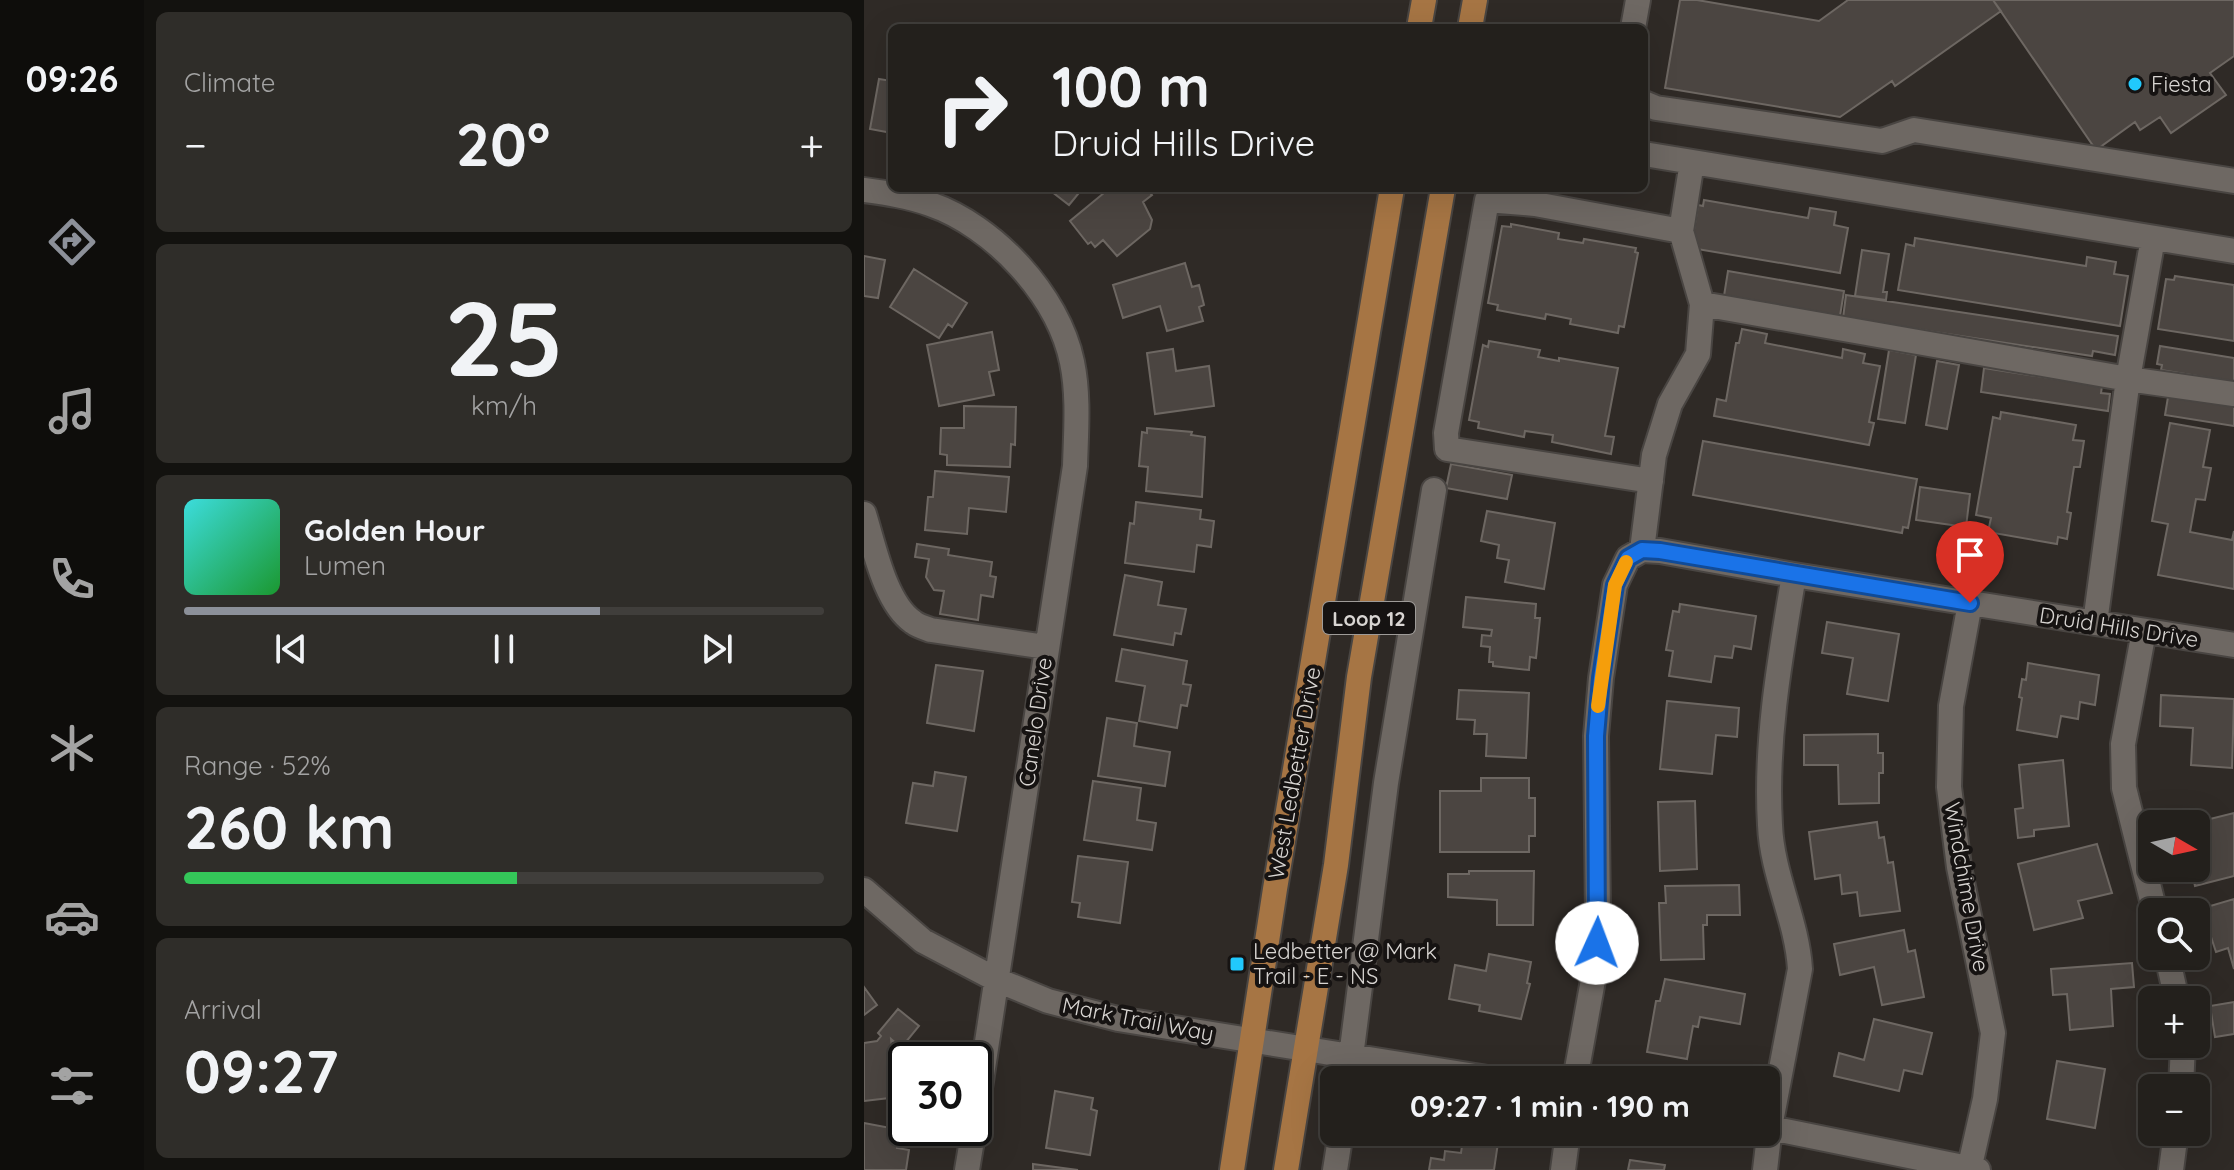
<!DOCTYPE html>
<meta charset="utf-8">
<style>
body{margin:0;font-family:Quicksand,sans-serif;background:#2f2d29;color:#f1f3f6;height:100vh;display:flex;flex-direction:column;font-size:30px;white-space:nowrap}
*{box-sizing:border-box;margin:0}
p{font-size:26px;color:#a3a3a3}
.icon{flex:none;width:44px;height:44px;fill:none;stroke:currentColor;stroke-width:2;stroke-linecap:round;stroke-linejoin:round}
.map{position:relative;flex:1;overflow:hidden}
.side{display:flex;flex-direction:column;gap:12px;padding:12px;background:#13120f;width:720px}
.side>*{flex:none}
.banner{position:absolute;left:24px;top:24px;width:760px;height:168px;border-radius:12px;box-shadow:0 8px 32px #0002,0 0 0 2px #403e3b;background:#23201c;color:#f1f3f6;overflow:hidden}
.needle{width:52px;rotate:99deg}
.tools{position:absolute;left:1274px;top:810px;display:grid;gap:16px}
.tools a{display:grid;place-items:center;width:72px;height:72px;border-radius:12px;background:#23201c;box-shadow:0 8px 32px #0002,0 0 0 2px #403e3b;font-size:40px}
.speed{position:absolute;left:24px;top:1042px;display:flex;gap:16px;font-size:40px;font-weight:700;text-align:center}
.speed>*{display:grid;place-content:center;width:104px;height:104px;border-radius:50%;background:#23201c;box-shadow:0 8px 32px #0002,0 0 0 2px #403e3b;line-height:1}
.speed .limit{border:4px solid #111;border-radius:12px;background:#fff;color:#111}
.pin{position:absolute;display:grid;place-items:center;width:68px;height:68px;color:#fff;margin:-82px -34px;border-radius:50% 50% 50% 0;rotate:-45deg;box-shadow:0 0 8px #0007}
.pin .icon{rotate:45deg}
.me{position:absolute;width:88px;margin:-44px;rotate:2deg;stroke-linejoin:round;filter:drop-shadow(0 0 6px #0008)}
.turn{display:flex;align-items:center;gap:28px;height:168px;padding:0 32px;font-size:36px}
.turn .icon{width:104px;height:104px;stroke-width:2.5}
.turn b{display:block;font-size:56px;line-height:68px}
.big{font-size:60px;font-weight:700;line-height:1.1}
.side .tile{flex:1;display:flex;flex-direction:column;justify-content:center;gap:12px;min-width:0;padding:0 28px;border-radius:12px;background:#2f2d29}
.side .dial{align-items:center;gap:0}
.dial b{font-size:104px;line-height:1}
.song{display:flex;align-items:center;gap:24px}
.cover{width:96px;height:96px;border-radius:12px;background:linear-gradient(135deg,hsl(180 70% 55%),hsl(130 70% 35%))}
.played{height:8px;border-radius:4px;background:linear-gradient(90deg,#8c9099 65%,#403e3b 65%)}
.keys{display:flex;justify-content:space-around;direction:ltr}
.heat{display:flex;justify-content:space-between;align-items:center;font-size:44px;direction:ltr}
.charge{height:12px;border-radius:6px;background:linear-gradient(90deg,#34c759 52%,#403e3b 0)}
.trip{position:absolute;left:456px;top:1066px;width:460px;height:80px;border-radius:12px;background:#23201c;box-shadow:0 8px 32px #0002,0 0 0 2px #403e3b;font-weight:700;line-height:80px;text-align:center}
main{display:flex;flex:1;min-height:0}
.tabs{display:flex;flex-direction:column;width:144px;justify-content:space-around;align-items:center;background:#0e0d0b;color:#a3a3a3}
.tabs .icon{width:56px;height:56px}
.tabs .selected{color:#8c9099}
.tabs b{font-size:36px;color:#f1f3f6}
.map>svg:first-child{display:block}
.building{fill:#4b4541;stroke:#6d6762;stroke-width:2}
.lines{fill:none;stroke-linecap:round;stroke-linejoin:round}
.minor-casing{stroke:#494542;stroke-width:28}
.major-casing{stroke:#494542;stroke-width:28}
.minor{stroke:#6e6863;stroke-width:24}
.major{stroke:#a67544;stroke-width:24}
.route-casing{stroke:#114b97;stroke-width:20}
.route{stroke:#1a73e8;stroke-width:14}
.slow{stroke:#f59e0b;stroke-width:14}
.poi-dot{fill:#21c9fd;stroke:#161312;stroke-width:3}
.labels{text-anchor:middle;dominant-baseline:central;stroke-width:8;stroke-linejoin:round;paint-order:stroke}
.shield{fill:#161312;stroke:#9e9b98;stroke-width:2}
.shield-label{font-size:20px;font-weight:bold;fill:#d8d5d2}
.poi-label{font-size:22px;fill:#d8d5d2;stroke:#161312;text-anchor:start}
.street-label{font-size:22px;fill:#d8d5d2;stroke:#161312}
</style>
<main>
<nav class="tabs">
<b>09:26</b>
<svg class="icon selected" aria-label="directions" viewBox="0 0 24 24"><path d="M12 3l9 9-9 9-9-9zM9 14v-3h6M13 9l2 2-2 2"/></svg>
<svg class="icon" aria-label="music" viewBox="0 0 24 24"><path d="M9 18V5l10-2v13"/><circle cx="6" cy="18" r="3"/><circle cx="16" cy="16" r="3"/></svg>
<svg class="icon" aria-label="phone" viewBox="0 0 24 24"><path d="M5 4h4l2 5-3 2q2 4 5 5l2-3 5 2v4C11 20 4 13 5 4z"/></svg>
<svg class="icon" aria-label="climate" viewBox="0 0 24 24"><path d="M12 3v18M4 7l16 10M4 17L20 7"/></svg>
<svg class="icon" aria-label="car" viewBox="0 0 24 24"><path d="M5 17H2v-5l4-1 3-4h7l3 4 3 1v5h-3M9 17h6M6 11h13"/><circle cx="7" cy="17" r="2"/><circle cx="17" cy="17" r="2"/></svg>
<svg class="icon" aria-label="filters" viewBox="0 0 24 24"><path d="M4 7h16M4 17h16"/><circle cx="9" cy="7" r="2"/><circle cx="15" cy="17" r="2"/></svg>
</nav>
<section class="side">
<div class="tile"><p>Climate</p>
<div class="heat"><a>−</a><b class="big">20°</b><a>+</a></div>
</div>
<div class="tile dial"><b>25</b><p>km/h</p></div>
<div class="tile">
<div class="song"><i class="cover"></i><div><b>Golden Hour</b><p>Lumen</p></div></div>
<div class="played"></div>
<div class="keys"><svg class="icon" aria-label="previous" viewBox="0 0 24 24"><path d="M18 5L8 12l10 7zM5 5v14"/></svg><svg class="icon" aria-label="pause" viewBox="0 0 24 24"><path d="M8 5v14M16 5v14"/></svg><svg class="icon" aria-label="next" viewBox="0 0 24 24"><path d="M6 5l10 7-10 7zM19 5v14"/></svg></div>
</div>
<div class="tile"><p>Range · 52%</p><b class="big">260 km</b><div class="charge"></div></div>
<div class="tile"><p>Arrival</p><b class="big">09:27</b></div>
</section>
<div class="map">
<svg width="1370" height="1170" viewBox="0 0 1370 1170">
<rect width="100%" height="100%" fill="#2f2a26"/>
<!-- building -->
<path class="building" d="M816 0H833L955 21 984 0H1129L1137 11 1031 86 1028 81 976 117 801 88Z
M1129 0H1370V56L1346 73 1362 95 1307 133 1296 117 1276 130 1271 122 1232 150Z
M15 79 28 81V133L6 129Z
M183 188H219L205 205Z
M246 188H282L288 195 279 202 288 220 286 229 253 256 239 240 231 247 227 242 224 244 206 221Z
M840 200 944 218 946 208 972 212 970 225 984 228 976 273 827 248 834 205 839 206Z
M647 224 695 233 694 239 719 243 720 239 772 248 771 252 774 253 760 327 755 326 754 333 706 324 707 319 682 314 681 319 633 310 634 305 624 303 638 226 647 227Z
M1051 238 1222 266 1223 257 1252 262 1250 274 1264 276 1256 326 1034 290 1042 244 1050 246Z
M998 250 1025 254 1019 292H1023L1022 300 991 296Z
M0 256 21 260 14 298 0 296Z
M321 263 328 287 335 285 340 305 335 307 339 321 303 331 296 306 259 318 249 285Z
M50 269 103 303 88 327 84 324 75 338 26 307Z
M864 271 980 291 976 316 860 296Z
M1311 276 1370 285V341L1294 329 1302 279 1310 280Z
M982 295 1254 336 1251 355 1229 351 1228 356 979 318Z
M878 329 903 334 901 343 978 358 979 349 1001 354 999 363 1016 366 1005 422 1010 423 1005 445 850 416 853 399 862 401 872 343H875Z
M128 332 135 370 125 372 130 395 75 406 63 345Z
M625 341 676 350 674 357 695 361V358L754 368 741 436 750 437 747 454 688 442 689 435 661 431 660 437 614 428 615 422 605 420 619 345 624 347Z
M1296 346 1370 358V382L1297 370 1298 365 1293 364Z
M309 349 312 371 345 366 350 406 291 414 283 353Z
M1025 350 1052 355 1041 423 1014 419Z
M1073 361 1095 365 1083 429 1062 425Z
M1120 368 1238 386 1237 393 1246 394 1244 411 1117 392Z
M1305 391 1370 402V426L1301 415Z
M100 406 152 407 151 445 147 444 146 467 83 465V455L76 454 77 428H100Z
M1137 412 1212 425 1209 440 1220 441 1216 467H1210L1203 512 1207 513 1203 539 1194 537 1193 544 1124 532 1127 518 1112 515 1129 417 1136 419Z
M1306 423 1346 430 1339 467 1347 468 1341 500 1332 499 1326 532 1368 540 1370 531V589L1294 575 1304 524 1288 521Z
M283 428 328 432 327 435 341 437 338 497 282 491 284 467 275 466 278 432 283 433Z
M839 441 1053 479 1044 528 1039 527 1038 533 829 495Z
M587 464 648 475 643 499 582 488Z
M71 471 145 477 142 512 105 508 103 534 61 530 64 497H69Z
M1056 487 1106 494 1102 527 1052 520Z
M272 502 337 510 336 519 350 521 347 547 333 545 330 572 261 563 266 523 270 524Z
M623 511 691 523 680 589 641 582 645 560 633 558 635 545 617 541Z
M53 544 85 549 84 555 128 562 126 576 132 577 129 597 117 595 114 620 76 614 80 591 70 590 62 577 65 559 51 557Z
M261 575 298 582 294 605 322 609 317 634 311 633 309 645 250 635Z
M602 597 672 604 671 618H676L672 658 666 657 665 670 629 666V662H625L626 647 617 646 618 635 627 636 628 630 599 627Z
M816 604 892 616 887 649 870 646 868 658 851 656 847 682 805 676 809 651 802 650 809 611 815 612Z
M963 622 1035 634 1024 701 983 694 989 658 958 653Z
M258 649 323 661 319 684 327 685 323 706 317 705 313 728 275 721 281 686 252 681Z
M1164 663 1235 675 1231 705 1216 702 1214 719 1197 716 1193 737 1153 730 1158 698 1155 697 1158 679 1162 680Z
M72 665 119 671 110 731 63 723Z
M595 690 665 693 662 758 622 756 623 734H610L611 720 593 719Z
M1297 695 1370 699 1368 768 1327 765 1329 728 1296 726Z
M803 701 875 708 873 737 852 735 848 774 796 769Z
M243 718 273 723 270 746 306 752 301 786 234 776Z
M1014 734V753H1019V773H1015V803L975 804 974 765H940V735Z
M1199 760 1205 826 1170 830V836L1154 838 1151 809 1159 808 1155 765Z
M71 772 102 777 93 831 42 823 49 783 69 786Z
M617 778H665V798H671V836H665V852H576V791H617Z
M229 781 277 788 273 820 292 823 288 850 220 840Z
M831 801 833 869 796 871 794 802Z
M1370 813V876L1331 886 1327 868H1332V824H1326Z
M1013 822 1015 838 1020 837 1024 863 1029 862 1036 911 996 916 993 892 978 894 976 875 951 879 945 832Z
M1233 844 1248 893 1214 901 1219 918 1170 930 1154 864Z
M214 856 264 862 256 923 214 917 216 903 208 902Z
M605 871H670L669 925H633V900L584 897V874H605Z
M875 885 876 915H843V925H839L840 959 797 960 795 903H802L801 886Z
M1370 899V969L1364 948 1352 952 1347 937 1334 940 1332 912H1326Z
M1040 930 1044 952 1051 950 1060 997 1018 1005 1010 967 976 975 970 944Z
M625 954 667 962 663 983 666 984 657 1019 615 1011 616 1005 585 999 591 965 622 971Z
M1268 963 1270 987 1247 989 1249 1026 1206 1030 1203 994 1189 995 1187 969Z
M801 979 881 994 876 1024 836 1017 834 1027 829 1026 823 1059 783 1052 792 1001H796Z
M0 987 13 1005 0 1015Z
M1370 1002V1034L1351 1037 1346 1006Z
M34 1009 55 1026 37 1048 27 1039 29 1064H35L37 1073 42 1072V1096L0 1101V1043L13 1041 17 1036 14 1033Z
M1010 1019 1068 1033 1058 1074 1040 1070 1035 1091 970 1076 975 1053 1000 1060Z
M1193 1061 1241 1069 1231 1128 1183 1119Z
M191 1091 229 1098 227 1109 233 1111 226 1155 182 1148Z
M0 1123 37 1130 33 1148 45 1150 42 1170H0Z
M600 1132 635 1136 630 1170H565L567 1158 580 1160 581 1151 597 1153Z
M766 1160 801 1165 800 1170H764Z
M169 1164 214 1170H169Z"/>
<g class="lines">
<!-- minor casing -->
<g class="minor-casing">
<path id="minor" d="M769 28 774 0
M780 103 792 108 1018 141 1050 130 1370 181
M780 154 1370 251
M0 190C22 193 44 196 66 204 130 226 194 295 208 362 215 396 212 431 211 466L110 1127
M817 231 828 162
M787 481 583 449 582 433 623 200 671 204 817 231 838 304
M0 514C10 546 21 603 49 622 54 626 61 628 67 630L182 647
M778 550 790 455 806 404 834 354 838 304 1264 379 1370 394
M1231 623 1264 379 1289 238
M1280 631 1259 744 1260 788 1291 912
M0 890 59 941 133 980 184 1001 254 1019 636 1080
M1303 956 1313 1000
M484 1080 522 783 570 490
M711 1080 731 969 734 917 732 736 737 678 751 585 764 558 778 550 796 551 930 575 1370 645
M1317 1088 1319 1044
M902 1127 1114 1170
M103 1170 110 1128
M471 1170 477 1132
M699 1170 704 1132
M901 1170 906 1127 936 969C933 920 908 875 906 825 901 741 916 658 930 575
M1105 1170 1121 1099 1129 1033 1095 867 1085 787 1087 706 1106 603
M1307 1170 1312 1132"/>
</g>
<!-- major casing -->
<g class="major-casing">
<path id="major" d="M555 28 560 0
M606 28 611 0
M368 1170 411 889 528 188
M422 1170 472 865 495 677 579 188"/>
</g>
<!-- minor -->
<use href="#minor" class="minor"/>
<!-- major -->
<use href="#major" class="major"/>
</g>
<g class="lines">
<!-- route casing -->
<g class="route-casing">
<path id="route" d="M733 943 732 736 737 678 751 585 764 558 778 550 796 551 1106 603"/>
</g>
<!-- route -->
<use href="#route" class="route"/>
<!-- slow -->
<path class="slow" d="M734 706 751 585 762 562"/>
</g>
<!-- markers -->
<g class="poi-dot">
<circle cx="1271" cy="84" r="8"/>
<rect x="365" y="956" width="16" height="16" rx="4"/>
</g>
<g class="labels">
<!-- shield labels -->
<rect class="shield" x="459" y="602" width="92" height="32" rx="6"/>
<g class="shield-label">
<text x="505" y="618">Loop 12</text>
</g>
<!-- poi labels -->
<g class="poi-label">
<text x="1287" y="84">Fiesta</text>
<text x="389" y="951">Ledbetter @ Mark<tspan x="389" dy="25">Trail - E - NS</tspan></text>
</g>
<!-- street labels -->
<g class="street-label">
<text transform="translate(1255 627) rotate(9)">Druid Hills Drive</text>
<text transform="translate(171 722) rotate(-82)">Canelo Drive</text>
<text transform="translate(430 773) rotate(-80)">West Ledbetter Drive</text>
<text transform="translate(1103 887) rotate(80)">Windchime Drive</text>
<text transform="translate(274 1019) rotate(11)">Mark Trail Way</text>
</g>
</g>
</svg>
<div class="tools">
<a><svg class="needle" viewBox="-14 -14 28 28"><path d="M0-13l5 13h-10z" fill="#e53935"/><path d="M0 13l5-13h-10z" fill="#a3a3a3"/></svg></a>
<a><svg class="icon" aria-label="search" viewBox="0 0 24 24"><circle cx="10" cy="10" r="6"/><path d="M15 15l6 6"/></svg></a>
<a>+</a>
<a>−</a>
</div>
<div class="speed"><div class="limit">30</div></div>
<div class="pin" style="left:1106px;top:603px;background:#d93025"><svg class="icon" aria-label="arrive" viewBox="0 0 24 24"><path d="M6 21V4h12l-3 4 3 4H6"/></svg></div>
<svg class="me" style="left:733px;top:943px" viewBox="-20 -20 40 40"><circle r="19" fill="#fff"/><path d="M0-13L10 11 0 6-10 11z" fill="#1a73e8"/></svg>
<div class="trip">09:27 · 1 min · 190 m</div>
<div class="banner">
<div class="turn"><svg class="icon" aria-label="right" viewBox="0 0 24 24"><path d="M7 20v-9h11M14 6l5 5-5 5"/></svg><div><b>100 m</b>Druid Hills Drive</div></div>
</div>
</div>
</main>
